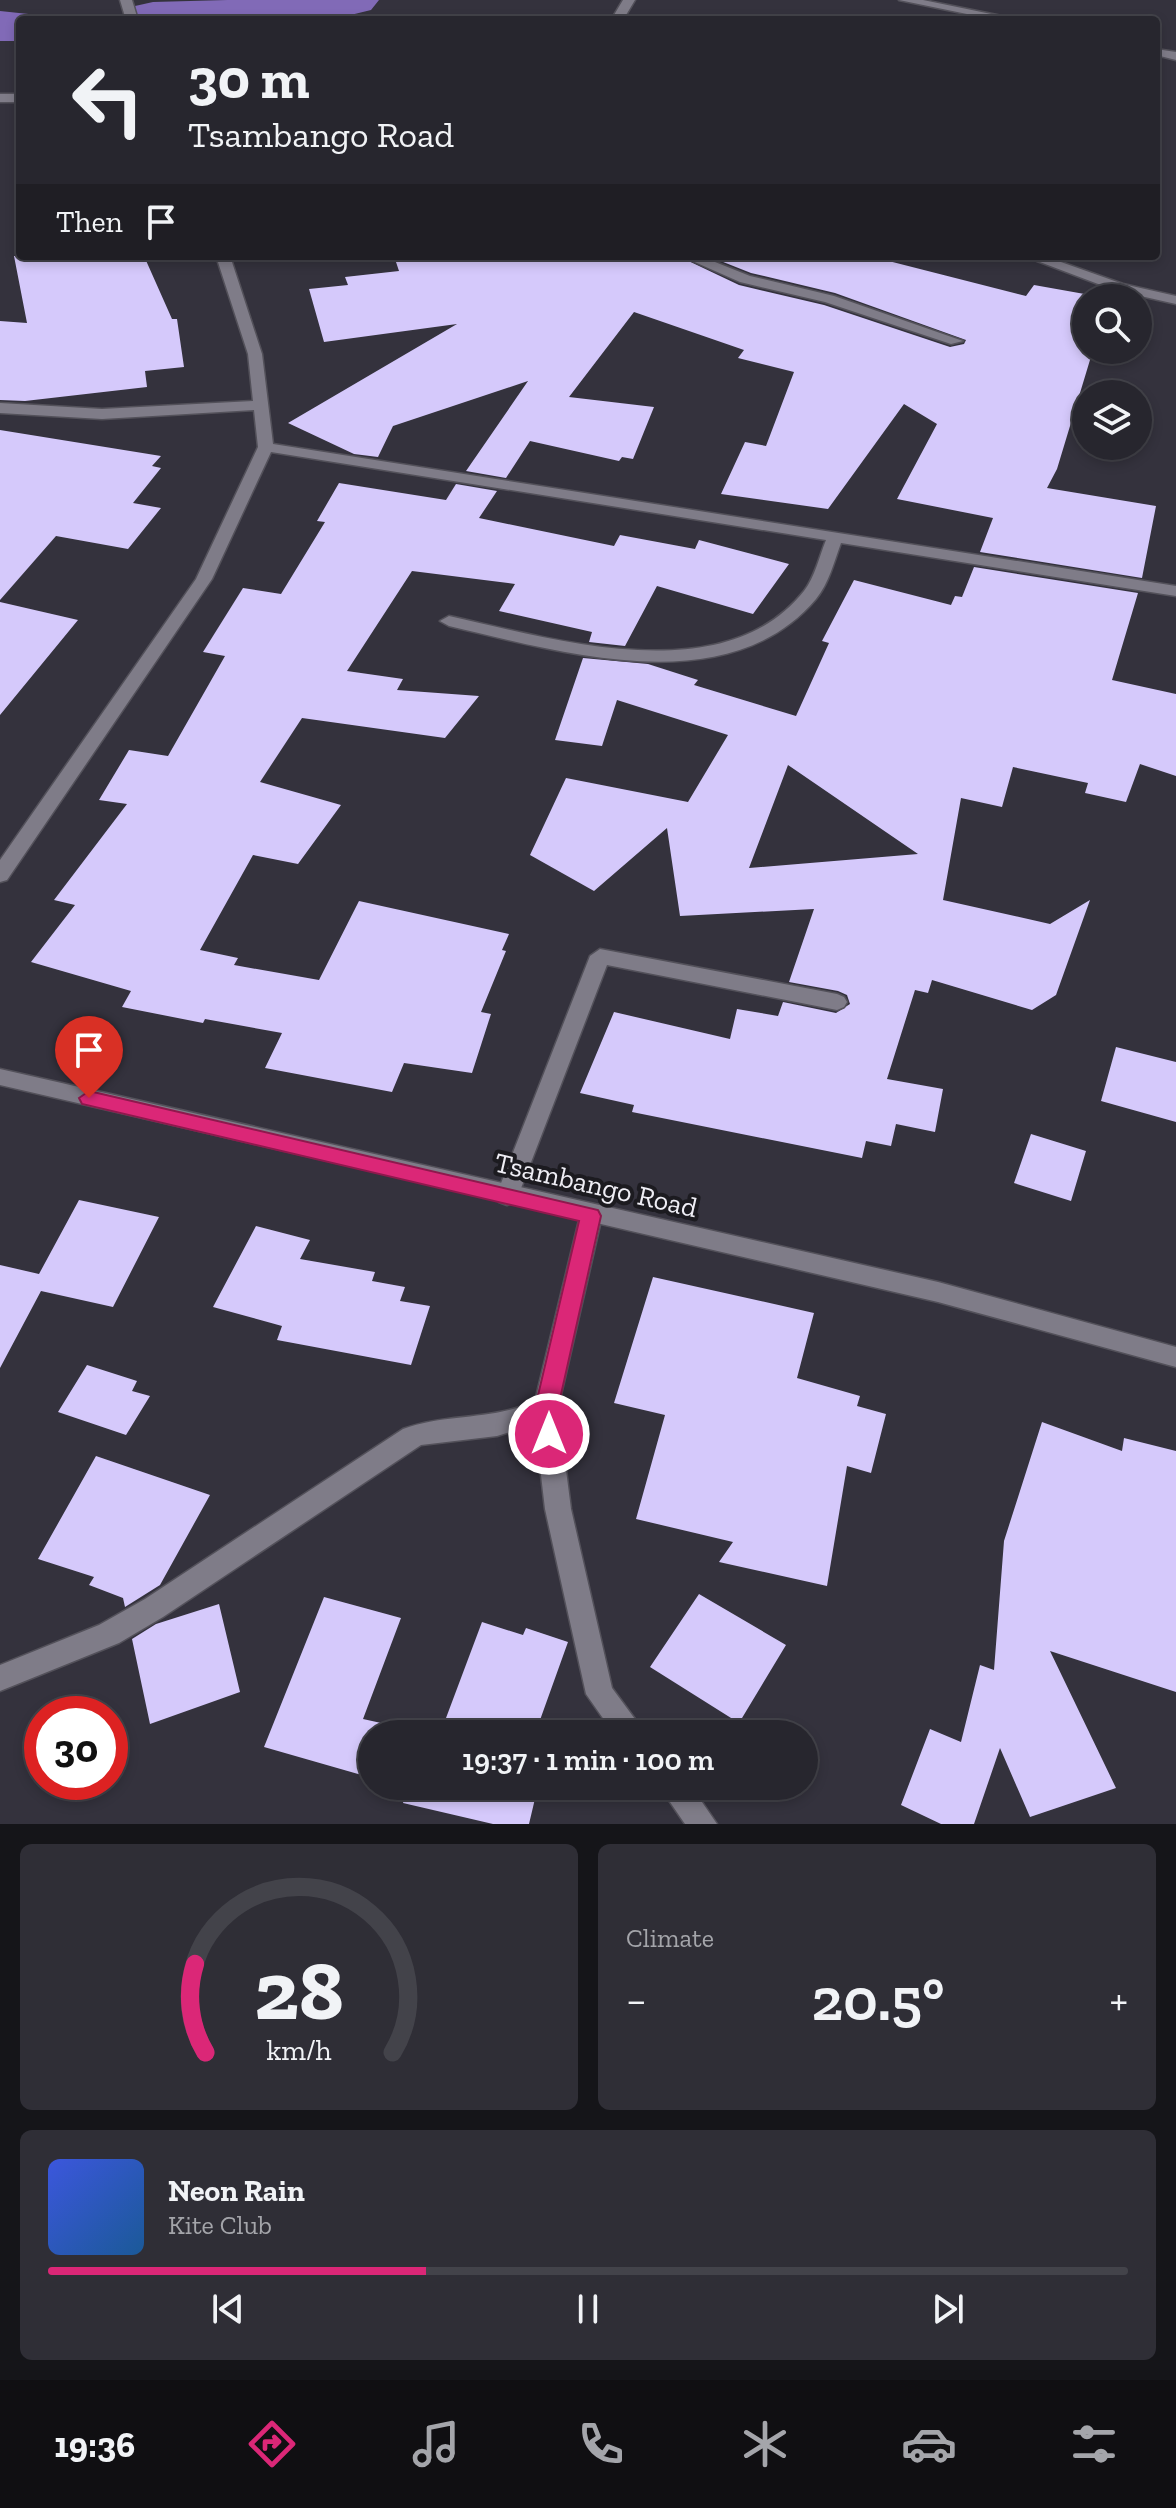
<!DOCTYPE html>
<meta charset="utf-8">
<style>
body{margin:0;font-family:"Zilla Slab",serif;background:#2f2e36;color:#f1f3f6;height:100vh;display:flex;flex-direction:column;font-size:30px;white-space:nowrap}
*{box-sizing:border-box;margin:0}
p{font-size:26px;color:#a4a5aa}
.icon{flex:none;width:44px;height:44px;fill:none;stroke:currentColor;stroke-width:2;stroke-linecap:round;stroke-linejoin:round}
.map{position:relative;height:1824px;overflow:hidden}
.panel{display:flex;flex-direction:column;gap:20px;padding:20px;background:#151519;flex:1}
.panel>*{flex:none}
.top-card{position:absolute;left:16px;top:16px;width:1144px;height:244px;border-radius:8px;box-shadow:0 4px 12px #0003,0 0 0 2px #43434a;background:#27262e;color:#f1f3f6;overflow:hidden}
.fabs{position:absolute;left:1072px;top:284px;display:grid;gap:16px}
.fabs a{display:grid;place-items:center;width:80px;height:80px;border-radius:50%;background:#27262e;box-shadow:0 4px 12px #0003,0 0 0 2px #43434a;font-size:40px}
.speed{position:absolute;left:24px;top:1696px;display:flex;gap:16px;font-size:40px;font-weight:700;text-align:center}
.speed>*{display:grid;place-content:center;width:104px;height:104px;border-radius:50%;background:#27262e;box-shadow:0 4px 12px #0003,0 0 0 2px #43434a;line-height:1}
.speed .limit{border:12px solid #d22;background:#fff;color:#111}
.pin{position:absolute;display:grid;place-items:center;width:68px;height:68px;color:#fff;margin:-82px -34px;border-radius:50% 50% 50% 0;rotate:-45deg;box-shadow:0 0 8px #0007}
.pin .icon{rotate:45deg}
.me{position:absolute;width:88px;margin:-44px;rotate:0deg;stroke-linejoin:round;filter:drop-shadow(0 0 6px #0008)}
.turn{display:flex;align-items:center;gap:28px;height:168px;padding:0 40px;font-size:36px}
.turn .icon{width:104px;height:104px;stroke-width:2.5}
.turn b{display:block;font-size:56px;line-height:68px}
.then{display:flex;align-items:center;height:76px;padding:0 40px;background:#0003;gap:16px;font-size:30px}
.big{font-size:60px;font-weight:600;line-height:1.1}
.panel .tile{flex:1;display:flex;flex-direction:column;justify-content:center;gap:12px;min-width:0;padding:0 28px;border-radius:12px;background:#2f2e36}
.panel .dial{align-items:center;gap:0}
.dial svg{height:208px;overflow:visible;fill:none;stroke:#43434a;stroke-width:7;stroke-linecap:round;text-anchor:middle}
.dial text{fill:#f1f3f6;stroke:none}
.song{display:flex;align-items:center;gap:24px}
.cover{width:96px;height:96px;border-radius:12px;background:linear-gradient(135deg,hsl(230 70% 55%),hsl(210 70% 35%))}
.played{height:8px;border-radius:4px;background:linear-gradient(90deg,#db2777 35%,#43434a 35%)}
.keys{display:flex;justify-content:space-around;direction:ltr}
.heat{display:flex;justify-content:space-between;align-items:center;font-size:44px;direction:ltr}
.panel .tiles{flex:1;display:grid;gap:20px;grid-template-columns:1fr 1fr}
.tile:last-child{grid-column:span 2}
.trip{position:absolute;left:358px;top:1720px;width:460px;height:80px;border-radius:40px;background:#27262e;box-shadow:0 4px 12px #0003,0 0 0 2px #43434a;font-weight:600;line-height:80px;text-align:center}
.tabs{display:flex;height:128px;justify-content:space-around;align-items:center;background:#100f12;color:#a4a5aa}
.tabs .icon{width:56px;height:56px}
.tabs .active{color:#db2777}
.tabs b{font-size:36px;color:#f1f3f6}
.map>svg:first-child{display:block}
.lines{fill:none;stroke-linecap:round;stroke-linejoin:round}
.river{fill:#816ab7;fill-rule:evenodd}
.building{fill:#d5c9fb;fill-rule:evenodd}
.minor-casing{stroke:#53515a;stroke-width:3}
.tertiary-casing{stroke:#53515a;stroke-width:3}
.minor{fill:#7f7c88;fill-rule:evenodd}
.tertiary{fill:#7f7c88;fill-rule:evenodd}
.route{fill:#db2777;stroke:#8e194d;stroke-width:2}
.labels{text-anchor:middle;dominant-baseline:central;stroke-width:8;stroke-linejoin:round;paint-order:stroke}
.street-label{font-size:28px;fill:#efeef5;stroke:#1c1b20}
</style>
<div class="map">
<svg width="1176" height="1824" viewBox="0 0 1176 1824">
<rect width="100%" height="100%" fill="#34323d"/>
<g class="lines">
<!-- river -->
<path class="river" d="M227 0H379L371 10 330 20H130L128 17 135 6 153 2Z
M0 11 38 15 41 20H20V41H0Z"/>
</g>
<!-- building -->
<path class="building" d="M14 256H144L172 319H177L184 367 145 371 147 387 25 401 0 400V321L27 323Z
M394 256H678L739 285 824 305 950 347 964 344 966 340 835 293 751 273 708 256H869L1026 296 1034 285 1107 298H1086V350H1093L1057 469 1047 488 1156 506 1142 578 980 552 993 518 897 499 937 424 904 404 828 509 721 494 745 442 766 446 794 372 738 358 744 350 634 312 569 397 654 407 633 459 622 457 619 461 530 441 506 478 466 471 528 381 393 426 378 457 354 454 288 423 457 324 324 342 309 289 348 285 345 277 399 271Z
M0 430 161 456 152 466 161 468 133 503 161 508 128 549 56 536 0 600Z
M339 483 446 500 456 484 497 491 479 518 614 546 620 535 695 549 699 540 789 564 753 614 657 586 625 646 589 642 592 632 499 611 515 584 412 571 347 671 403 679 397 690 479 696 445 738 302 718 260 782 341 805 298 864 253 855 200 950 238 958 234 965 319 980 359 901 509 934 502 950 506 951 481 1012 491 1014 472 1073 404 1063 392 1092 265 1068 282 1033 205 1019 203 1023 122 1007 131 991 31 962 75 905 54 900 127 804 99 800 129 750 168 756 225 656 203 652 243 588 281 594 325 522 317 521Z
M974 567 1138 593 1112 680 1176 694V776L1140 764 1126 802 1085 793 1088 783 1013 767 1002 807 961 798 943 900 1050 924 1090 900 1056 995 1032 1010 932 980 928 993 915 990 887 1079 943 1089 935 1132 896 1124 891 1146 866 1141 862 1158 632 1112 634 1105 580 1093 614 1012 730 1039 737 1009 778 1016 783 1002 836 1013 850 1004 847 995 838 991 789 982 814 909 680 916 667 828 594 891 530 855 566 778 688 802 728 735 617 700 602 746 555 740 583 658 648 664 698 680 694 685 796 716 829 643 822 641 854 580 951 605 955 596 962 597ZM788 765 918 854 749 868Z
M0 602 78 620 0 715Z
M1116 1047 1176 1062V1122L1101 1101Z
M1031 1134 1086 1151 1071 1201 1014 1183Z
M79 1200 159 1217 113 1307 41 1291 0 1368V1265L39 1274Z
M256 1226 310 1240 300 1259 375 1272 372 1281 405 1287 400 1301 430 1306 411 1365 277 1340 282 1326 213 1307Z
M653 1277 814 1313 797 1378 860 1396 857 1406 886 1414 871 1473 847 1466 827 1586 719 1562 733 1542 636 1519 665 1415 614 1403Z
M87 1365 137 1381 132 1391 150 1396 126 1435 58 1412Z
M1042 1422 1122 1451 1124 1438 1176 1451V1692L1050 1651 1116 1788 1030 1817 1000 1748 974 1824H941L901 1805 930 1729 961 1742 980 1665 994 1670 1004 1541Z
M96 1456 210 1495 160 1585 125 1607 123 1598 89 1585 94 1577 38 1559Z
M699 1594 786 1645 739 1723 650 1667Z
M324 1597 401 1618 363 1719 431 1734H372V1778L264 1747Z
M219 1604 240 1692 150 1724 132 1639 156 1624Z
M482 1622 523 1635 526 1628 568 1642 535 1734H440Z
M398 1786H538L529 1824H493L403 1803 407 1789Z"/>
<g class="lines">
<!-- minor casing -->
<g class="minor-casing">
<path id="minor" d="M120 0H132L138 20H126Z
M623 0H635L623 20H611Z
M899 0H923L1021 20H996Z
M1156 49 1176 52V60L1156 55Z
M0 94H20V102H0Z
M216 256H230L262 354 273 444 1176 586V596L841 543C834 562 829 583 816 599 728 703 561 652 449 626L440 621 449 616C554 639 724 692 804 591 815 577 819 557 826 540L271 452 212 579 7 880 0 882V860L196 579 258 447 254 410 102 419 0 413V403L102 409 253 401 248 354Z
M681 256H700L750 276 834 296 963 341 951 344 825 302 740 282Z
M1024 256H1044L1123 284 1176 296V304L1114 290Z
M600 949 837 994 844 997 847 1002 844 1007 837 1010 607 965 518 1196 515 1202 507 1205 499 1202 496 1196 590 956Z
M591 1207 599 1209 602 1216 558 1408 571 1509 612 1688 646 1734H614L586 1694 545 1509 535 1424 497 1436 421 1445 163 1617 119 1643 0 1691V1665L99 1625 145 1599 403 1429C447 1413 492 1421 535 1401L580 1216 583 1209Z
M659 1786H691L717 1824H685Z"/>
</g>
<!-- tertiary casing -->
<g class="tertiary-casing">
<path id="tertiary" d="M0 1069 938 1282 1176 1347V1367L938 1302 0 1085Z"/>
</g>
<!-- minor -->
<use href="#minor" class="minor"/>
<!-- tertiary -->
<use href="#tertiary" class="tertiary"/>
</g>
<!-- route -->
<path class="route" d="M89 1091 598 1210 601 1216 558 1408 561 1434 557 1441 549 1444 541 1441 535 1408 579 1221 82 1104 79 1098Z"/>
<g class="labels">
<!-- street labels -->
<g class="street-label">
<text transform="translate(596 1185) rotate(13)">Tsambango Road</text>
</g>
</g>
</svg>
<div class="fabs">
<a><svg class="icon" aria-label="search" viewBox="0 0 24 24"><circle cx="10" cy="10" r="6"/><path d="M15 15l6 6"/></svg></a>
<a><svg class="icon" aria-label="layers" viewBox="0 0 24 24"><path d="M12 4l9 5-9 5-9-5zM3 14l9 5 9-5"/></svg></a>
</div>
<div class="speed"><div class="limit">30</div></div>
<div class="pin" style="left:89px;top:1098px;background:#d93025"><svg class="icon" aria-label="arrive" viewBox="0 0 24 24"><path d="M6 21V4h12l-3 4 3 4H6"/></svg></div>
<svg class="me" style="left:549px;top:1434px" viewBox="-20 -20 40 40"><circle r="17" fill="#db2777" stroke="#fff" stroke-width="3"/><path d="M0-11L8 9 0 5-8 9z" fill="#fff"/></svg>
<div class="trip">19:37 · 1 min · 100 m</div>
<div class="top-card">
<div class="turn"><svg class="icon" aria-label="left" viewBox="0 0 24 24"><path d="M17 20v-9H6M10 6l-5 5 5 5"/></svg><div><b>30 m</b>Tsambango Road</div></div>
<div class="then">Then<svg class="icon" aria-label="arrive" viewBox="0 0 24 24"><path d="M6 21V4h12l-3 4 3 4H6"/></svg></div>
</div>
</div>
<section class="panel">
<div class="tiles">
<div class="tile dial"><svg viewBox="0 0 100 80">
<path d="M14 69A42 42 0 1 1 86 69"/>
<path d="M14 69A42 42 0 0 1 10 35" stroke="#db2777"/>
<text x="50" y="56" font-size="32" font-weight="700">28</text>
<text x="50" y="72" font-size="11">km/h</text>
</svg></div>
<div class="tile"><p>Climate</p>
<div class="heat"><a>−</a><b class="big">20.5°</b><a>+</a></div>
</div>
<div class="tile">
<div class="song"><i class="cover"></i><div><b>Neon Rain</b><p>Kite Club</p></div></div>
<div class="played"></div>
<div class="keys"><svg class="icon" aria-label="previous" viewBox="0 0 24 24"><path d="M18 5L8 12l10 7zM5 5v14"/></svg><svg class="icon" aria-label="pause" viewBox="0 0 24 24"><path d="M8 5v14M16 5v14"/></svg><svg class="icon" aria-label="next" viewBox="0 0 24 24"><path d="M6 5l10 7-10 7zM19 5v14"/></svg></div>
</div>
</div>
</section>
<nav class="tabs">
<b>19:36</b>
<svg class="icon active" aria-label="directions" viewBox="0 0 24 24"><path d="M12 3l9 9-9 9-9-9zM9 14v-3h6M13 9l2 2-2 2"/></svg>
<svg class="icon" aria-label="music" viewBox="0 0 24 24"><path d="M9 18V5l10-2v13"/><circle cx="6" cy="18" r="3"/><circle cx="16" cy="16" r="3"/></svg>
<svg class="icon" aria-label="phone" viewBox="0 0 24 24"><path d="M5 4h4l2 5-3 2q2 4 5 5l2-3 5 2v4C11 20 4 13 5 4z"/></svg>
<svg class="icon" aria-label="climate" viewBox="0 0 24 24"><path d="M12 3v18M4 7l16 10M4 17L20 7"/></svg>
<svg class="icon" aria-label="car" viewBox="0 0 24 24"><path d="M5 17H2v-5l4-1 3-4h7l3 4 3 1v5h-3M9 17h6M6 11h13"/><circle cx="7" cy="17" r="2"/><circle cx="17" cy="17" r="2"/></svg>
<svg class="icon" aria-label="filters" viewBox="0 0 24 24"><path d="M4 7h16M4 17h16"/><circle cx="9" cy="7" r="2"/><circle cx="15" cy="17" r="2"/></svg>
</nav>
